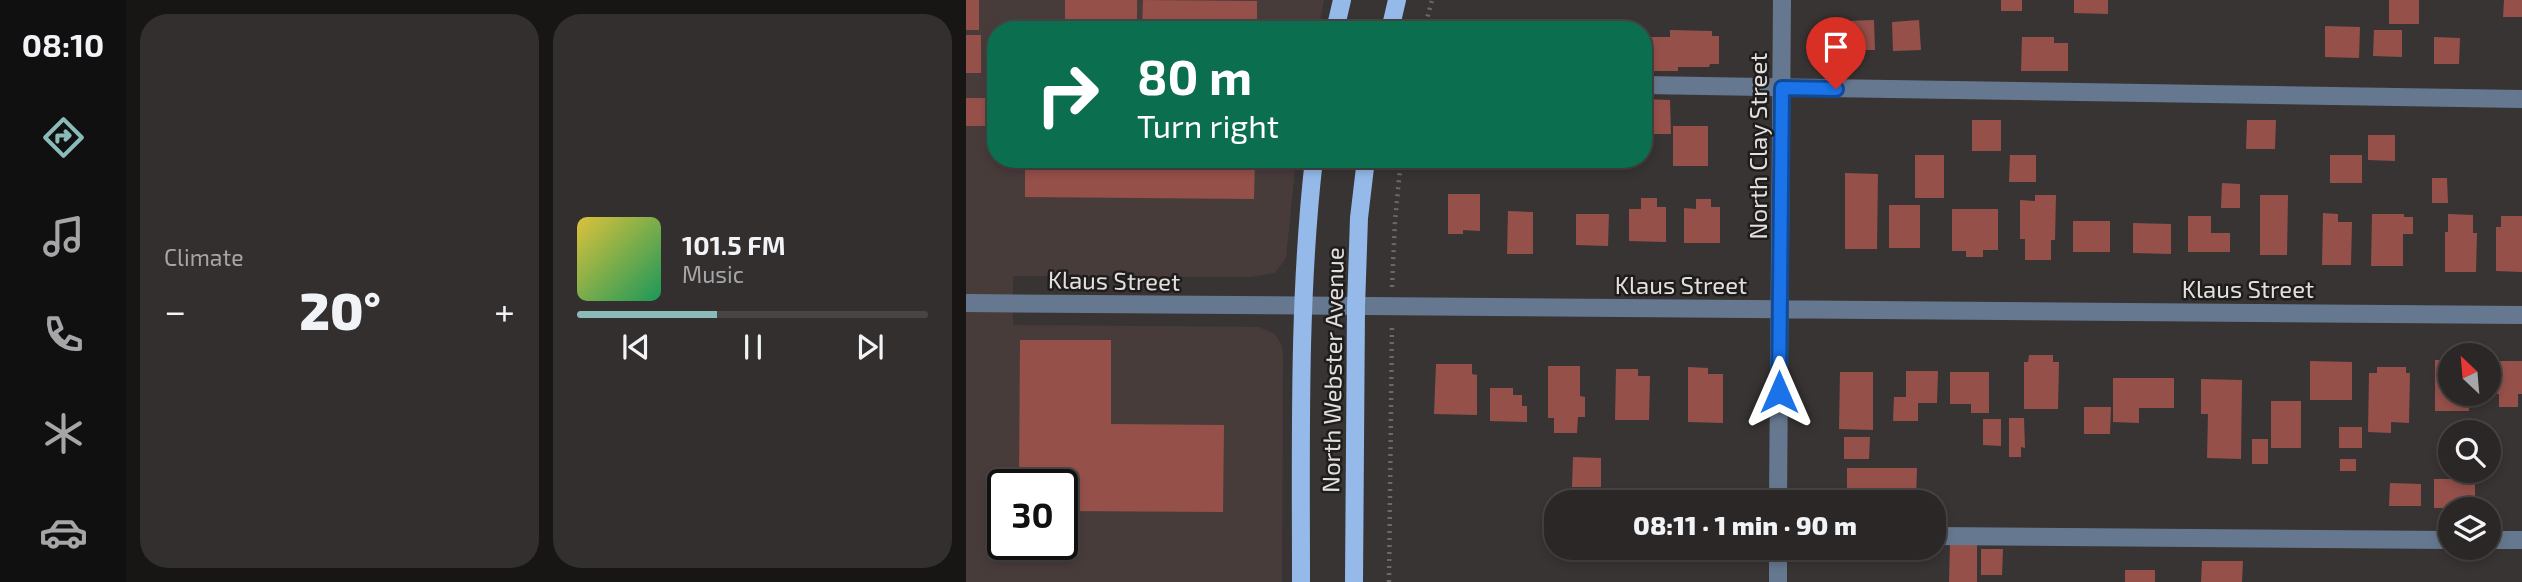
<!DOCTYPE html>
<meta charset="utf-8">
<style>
body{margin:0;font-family:"Exo 2",sans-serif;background:#332f2f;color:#f1f3f6;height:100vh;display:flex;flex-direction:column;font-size:26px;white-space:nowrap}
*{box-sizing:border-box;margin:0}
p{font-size:23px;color:#a6a5a7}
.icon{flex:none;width:38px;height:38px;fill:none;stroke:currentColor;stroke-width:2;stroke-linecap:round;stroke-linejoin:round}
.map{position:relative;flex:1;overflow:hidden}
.details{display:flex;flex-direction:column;gap:14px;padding:14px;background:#181515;width:840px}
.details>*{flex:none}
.banner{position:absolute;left:21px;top:21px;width:665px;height:147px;border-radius:28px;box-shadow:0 4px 10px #0003,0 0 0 2px #474444;background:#0b6e4f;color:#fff;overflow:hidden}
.needle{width:46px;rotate:334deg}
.controls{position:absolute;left:1472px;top:343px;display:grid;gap:14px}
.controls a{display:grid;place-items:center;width:63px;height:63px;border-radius:50%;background:#2b2727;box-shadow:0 4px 10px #0003,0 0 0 2px #474444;font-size:35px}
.speed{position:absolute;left:21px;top:469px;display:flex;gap:14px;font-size:35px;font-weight:700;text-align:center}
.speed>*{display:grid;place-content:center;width:91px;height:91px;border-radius:50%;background:#2b2727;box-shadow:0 4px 10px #0003,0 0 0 2px #474444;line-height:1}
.speed .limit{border:4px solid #111;border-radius:10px;background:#fff;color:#111}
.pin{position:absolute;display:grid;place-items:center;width:60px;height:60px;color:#fff;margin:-72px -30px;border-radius:50% 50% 50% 0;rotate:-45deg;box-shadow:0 0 7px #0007}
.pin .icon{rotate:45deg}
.me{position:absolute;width:77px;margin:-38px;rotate:0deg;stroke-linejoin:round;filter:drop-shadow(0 0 5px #0008)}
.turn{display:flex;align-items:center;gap:24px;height:147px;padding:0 35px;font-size:32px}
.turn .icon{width:91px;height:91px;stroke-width:2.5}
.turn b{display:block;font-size:49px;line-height:60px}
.big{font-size:52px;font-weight:800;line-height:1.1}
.details .widget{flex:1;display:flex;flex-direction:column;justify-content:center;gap:10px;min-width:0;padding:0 24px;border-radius:28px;background:#332f2f}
.song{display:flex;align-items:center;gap:21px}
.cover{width:84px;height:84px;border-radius:10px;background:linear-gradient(135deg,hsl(50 70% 55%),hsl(150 70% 35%))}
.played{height:7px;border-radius:4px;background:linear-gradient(90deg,#8bbbb9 40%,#474444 40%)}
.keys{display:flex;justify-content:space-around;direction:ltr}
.heat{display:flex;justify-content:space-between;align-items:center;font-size:38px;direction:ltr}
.details .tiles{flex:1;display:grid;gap:14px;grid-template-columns:repeat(2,1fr)}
.trip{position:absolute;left:578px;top:490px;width:402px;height:70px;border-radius:28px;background:#2b2727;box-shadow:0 4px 10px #0003,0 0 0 2px #474444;font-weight:800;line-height:70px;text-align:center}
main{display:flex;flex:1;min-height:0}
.menu{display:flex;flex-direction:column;width:126px;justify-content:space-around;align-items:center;background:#111010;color:#a6a5a7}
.menu .icon{width:49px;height:49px}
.menu .active{color:#8bbbb9}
.menu b{font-size:32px;color:#f1f3f6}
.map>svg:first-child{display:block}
.built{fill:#483c3b;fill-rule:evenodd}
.building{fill:#95504a}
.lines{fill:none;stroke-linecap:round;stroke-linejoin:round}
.path{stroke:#6d6868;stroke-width:4.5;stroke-dasharray:2 5;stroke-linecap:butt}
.minor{stroke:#667890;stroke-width:18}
.major{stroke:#95baea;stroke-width:18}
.route-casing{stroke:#114b97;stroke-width:18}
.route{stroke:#1a73e8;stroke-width:12}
.labels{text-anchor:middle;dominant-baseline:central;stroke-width:5;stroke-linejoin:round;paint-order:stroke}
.street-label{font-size:24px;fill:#e2dfde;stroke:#1f1d1c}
</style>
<main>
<nav class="menu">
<b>08:10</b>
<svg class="icon active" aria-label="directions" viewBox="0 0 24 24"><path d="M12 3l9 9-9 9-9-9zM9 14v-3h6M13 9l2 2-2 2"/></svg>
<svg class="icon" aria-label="music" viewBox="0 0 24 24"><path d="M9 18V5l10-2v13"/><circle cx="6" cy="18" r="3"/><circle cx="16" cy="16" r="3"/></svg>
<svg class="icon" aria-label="phone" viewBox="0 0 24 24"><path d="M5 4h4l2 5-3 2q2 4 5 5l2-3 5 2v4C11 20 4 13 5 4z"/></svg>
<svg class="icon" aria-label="climate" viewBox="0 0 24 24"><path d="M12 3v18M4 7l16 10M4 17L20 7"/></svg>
<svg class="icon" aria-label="car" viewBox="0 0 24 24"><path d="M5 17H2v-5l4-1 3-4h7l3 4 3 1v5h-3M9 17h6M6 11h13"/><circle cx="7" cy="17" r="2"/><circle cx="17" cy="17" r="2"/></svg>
</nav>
<section class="details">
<div class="tiles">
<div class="widget"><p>Climate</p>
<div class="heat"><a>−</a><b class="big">20°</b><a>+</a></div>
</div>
<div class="widget">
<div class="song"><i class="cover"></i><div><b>101.5 FM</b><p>Music</p></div></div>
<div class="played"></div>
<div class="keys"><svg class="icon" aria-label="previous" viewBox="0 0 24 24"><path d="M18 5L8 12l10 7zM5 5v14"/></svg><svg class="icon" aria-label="pause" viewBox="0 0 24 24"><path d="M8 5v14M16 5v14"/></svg><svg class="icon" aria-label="next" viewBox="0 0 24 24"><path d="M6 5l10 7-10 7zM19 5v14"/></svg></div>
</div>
</div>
</section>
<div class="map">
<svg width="1556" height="582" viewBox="0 0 1556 582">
<rect width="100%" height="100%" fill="#393434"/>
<!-- built -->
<path class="built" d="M0 0H358L352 30H30V159H330L320 258 309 273 283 277 47 276V325L293 327 309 334 316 346 317 355 316 582H0ZM37 485H96V544H37Z"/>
<!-- building -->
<path class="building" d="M0 0H13V30H0Z
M99 0H171V30H99Z
M177 0 291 1V30H176Z
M1035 0H1056V11H1035Z
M1108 0H1142V14L1108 13Z
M1423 0H1453V24H1423Z
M1538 0H1556V17H1537Z
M908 20 909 50H883L882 21Z
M953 20 955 50 927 51 926 22Z
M1359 26 1394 27 1393 58 1359 57Z
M704 30 746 31V36H753V64H744L743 67H712V71H677L678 37H704Z
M1408 30H1436V57L1407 56Z
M0 35H15V73H0Z
M1056 37H1088V43H1102V71H1055Z
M1468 37 1494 38 1493 64H1468Z
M0 98H30V126H0Z
M677 99 704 100 705 134H677Z
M1006 120H1035V151H1006Z
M1281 120H1310L1309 149H1280Z
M707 126H742V166H707Z
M1402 135H1429V161L1402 160Z
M949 155H978V198H949Z
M1044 155H1070V182H1043Z
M1364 155H1396V183H1364Z
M59 159H289L288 199 59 197Z
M879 173 912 174 911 249H879Z
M1466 178H1481L1482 203H1466Z
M1256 183 1274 184V208H1255Z
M482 194H514V231L497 230V234H482Z
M1069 195H1090L1089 240H1085V260H1059V239H1054V200L1069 201Z
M1294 195H1322L1321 255H1294Z
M675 198H691V207H700V242L663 241V209H675Z
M730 199H745V207H754V243H718V208L730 209Z
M923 205H954V248H923Z
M986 209H1032V250H1017V257H1000V251H986Z
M542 211 567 212V254H541Z
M1357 213 1372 214V222H1386L1385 265H1356Z
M610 214H643L642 246 610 245Z
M1406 214H1438V217H1447V234H1437V266H1405Z
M1482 214 1507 215V233H1511L1510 272H1479V232H1482Z
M1222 216H1245V233H1264V252H1222Z
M1535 216H1556V272L1530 271V227H1535Z
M1107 221H1144V252H1107Z
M1167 223 1205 224V254L1167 253Z
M54 340H145V424L258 425 257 512 96 511V485H53Z
M1063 355H1087V362H1093L1092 409H1058V362H1062Z
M1469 360H1484V394H1508V398H1503V411H1469Z
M1344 361 1386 362V400H1344Z
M1527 361H1556V394H1552V407H1533V394H1527Z
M470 364H506V374L511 375V415L468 414Z
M582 366H614V396L619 397V417H612L611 433H588V418H582Z
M722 367 742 368V374H757V423L722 422Z
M1411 367H1440V373H1444L1443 423 1425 422V433L1402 432 1403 373H1411Z
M650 369H672V376H684L683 420H649Z
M940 371H972L971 403H952V421H927L928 397H940Z
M874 372H907V430L873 429Z
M984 372H1023V413H1005V404H984Z
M1147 378H1208V408H1173V423L1147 422Z
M1235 379 1276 380 1275 459 1241 458 1242 414H1235Z
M524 388H547V395H556V406H561V422L524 421Z
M1305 401H1335V448H1305Z
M1118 407H1145L1144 434H1118Z
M1043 418H1058L1059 448 1055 447V457H1043Z
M1017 419H1035V446L1017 445Z
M1373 427H1396V448H1373Z
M878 437H904L903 459H878Z
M1286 439H1302V464H1286Z
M607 457 635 458V487H606Z
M1374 459H1390V471H1374Z
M881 468H951L950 501 881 502Z
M1468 479H1509V508H1468Z
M1424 483 1455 484V506H1423Z
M984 544 1011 545V582H983Z
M1015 549H1037L1036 575H1015Z
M1236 561H1277L1276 582H1235Z
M1159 570H1189V582H1159Z"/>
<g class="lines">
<!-- path -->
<path class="path" d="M458 30 466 0
M426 287 429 221 435 159
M423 582 426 324"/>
<!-- minor -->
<path class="minor" d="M677 85 1556 99
M0 303 1556 315
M812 502 816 0
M968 536 1484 540
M1522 540H1556
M812 582V548"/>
<!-- major -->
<path class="major" d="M369 30 376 0
M424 30 431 0
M335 582C335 441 332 299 348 159
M388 582 390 307 393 218 400 159"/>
</g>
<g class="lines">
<!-- route casing -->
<g class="route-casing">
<path id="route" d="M813 392 816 88 870 89"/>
</g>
<!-- route -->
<use href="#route" class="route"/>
</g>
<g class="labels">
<!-- street labels -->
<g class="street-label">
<text transform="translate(791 146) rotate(-90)">North Clay Street</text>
<text transform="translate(148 280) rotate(1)">Klaus Street</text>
<text x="715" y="284">Klaus Street</text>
<text x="1282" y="288">Klaus Street</text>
<text transform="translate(366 370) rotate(-89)">North Webster Avenue</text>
</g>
</g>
</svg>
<div class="controls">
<a><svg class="needle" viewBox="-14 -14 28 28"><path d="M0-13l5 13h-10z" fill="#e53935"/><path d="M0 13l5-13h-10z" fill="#a6a5a7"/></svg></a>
<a><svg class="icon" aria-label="search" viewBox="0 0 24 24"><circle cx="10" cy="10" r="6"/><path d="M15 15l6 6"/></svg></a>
<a><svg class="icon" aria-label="layers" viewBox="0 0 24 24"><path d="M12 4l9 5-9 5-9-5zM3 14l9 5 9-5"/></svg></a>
</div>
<div class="speed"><div class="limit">30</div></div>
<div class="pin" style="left:870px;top:89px;background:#d93025"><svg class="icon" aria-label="arrive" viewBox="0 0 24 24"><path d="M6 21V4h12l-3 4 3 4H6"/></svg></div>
<svg class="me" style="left:813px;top:392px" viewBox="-20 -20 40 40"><path d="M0-17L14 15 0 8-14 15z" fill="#1a73e8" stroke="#fff" stroke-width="4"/></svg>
<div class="trip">08:11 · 1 min · 90 m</div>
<div class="banner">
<div class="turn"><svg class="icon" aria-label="right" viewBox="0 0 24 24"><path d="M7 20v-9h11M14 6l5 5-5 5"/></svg><div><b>80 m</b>Turn right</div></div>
</div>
</div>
</main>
